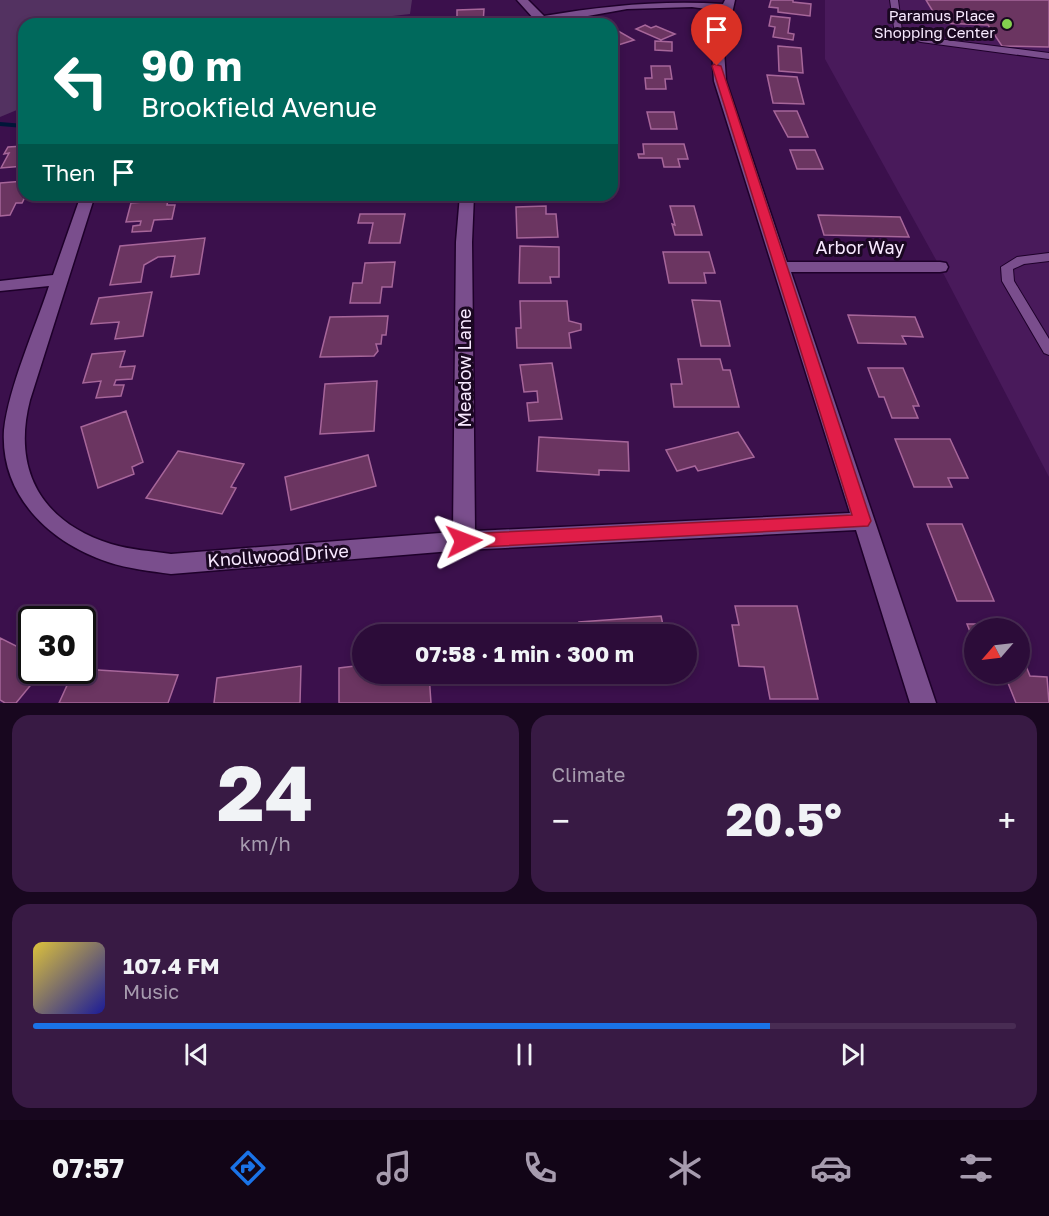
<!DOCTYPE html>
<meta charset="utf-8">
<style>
body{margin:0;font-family:"Golos Text",sans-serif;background:#381a44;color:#f1f3f6;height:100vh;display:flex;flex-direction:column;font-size:22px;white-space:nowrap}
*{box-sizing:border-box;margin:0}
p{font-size:20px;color:#a69bae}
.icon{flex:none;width:33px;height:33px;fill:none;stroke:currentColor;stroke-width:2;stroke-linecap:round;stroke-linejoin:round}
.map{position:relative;height:703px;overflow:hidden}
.details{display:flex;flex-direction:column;gap:12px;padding:12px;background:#18071f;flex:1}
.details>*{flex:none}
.hud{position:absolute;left:18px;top:18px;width:600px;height:183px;border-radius:18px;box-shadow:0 3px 9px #0003,0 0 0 2px #482c53;background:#00695c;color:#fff;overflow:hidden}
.needle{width:39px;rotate:242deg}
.fabs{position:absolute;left:964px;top:618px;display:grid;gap:12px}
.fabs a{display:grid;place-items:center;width:66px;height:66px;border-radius:50%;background:#2c0c39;box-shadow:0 3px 9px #0003,0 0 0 2px #482c53;font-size:30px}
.speed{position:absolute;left:18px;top:606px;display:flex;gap:12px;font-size:30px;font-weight:700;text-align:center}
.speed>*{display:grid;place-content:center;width:78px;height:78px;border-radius:50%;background:#2c0c39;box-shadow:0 3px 9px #0003,0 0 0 2px #482c53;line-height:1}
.speed .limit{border:3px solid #111;border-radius:9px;background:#fff;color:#111}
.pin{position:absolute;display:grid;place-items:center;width:51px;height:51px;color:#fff;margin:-62px -26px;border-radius:50% 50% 50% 0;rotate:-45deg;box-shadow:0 0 6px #0007}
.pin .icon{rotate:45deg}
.me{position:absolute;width:66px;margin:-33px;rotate:87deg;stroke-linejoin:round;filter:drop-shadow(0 0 4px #0008)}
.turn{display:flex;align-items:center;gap:21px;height:126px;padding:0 24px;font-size:27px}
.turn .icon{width:78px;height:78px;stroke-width:2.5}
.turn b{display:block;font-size:42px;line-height:51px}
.then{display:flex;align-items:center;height:57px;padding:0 24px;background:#0003;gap:12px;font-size:22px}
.big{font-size:45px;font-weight:700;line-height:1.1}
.details .widget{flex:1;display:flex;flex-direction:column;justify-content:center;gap:9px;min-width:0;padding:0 21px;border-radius:18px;background:#381a44}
.details .dial{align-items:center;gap:0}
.dial b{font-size:78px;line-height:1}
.song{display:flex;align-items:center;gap:18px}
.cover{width:72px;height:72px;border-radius:9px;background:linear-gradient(135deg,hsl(50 70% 55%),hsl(240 70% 35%))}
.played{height:6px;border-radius:3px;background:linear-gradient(90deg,#1a73e8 75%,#482c53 75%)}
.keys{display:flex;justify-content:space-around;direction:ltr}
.heat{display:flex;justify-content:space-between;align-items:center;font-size:33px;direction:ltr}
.details .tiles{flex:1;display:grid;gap:12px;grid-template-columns:1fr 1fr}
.widget:last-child{grid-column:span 2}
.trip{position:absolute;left:352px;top:624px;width:345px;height:60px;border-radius:30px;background:#2c0c39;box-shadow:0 3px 9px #0003,0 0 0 2px #482c53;font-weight:700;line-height:60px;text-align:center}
.tabs{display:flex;height:96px;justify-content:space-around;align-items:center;background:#120517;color:#a69bae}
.tabs .icon{width:42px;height:42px}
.tabs .selected{color:#1a73e8}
.tabs b{font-size:27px;color:#f1f3f6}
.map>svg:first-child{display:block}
.built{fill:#491a5b}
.green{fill:#533261}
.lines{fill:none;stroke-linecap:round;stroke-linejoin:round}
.stream{fill:#001639;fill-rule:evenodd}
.building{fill:#6b3561;stroke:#a7669a;stroke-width:1.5}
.lane-casing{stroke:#1e002a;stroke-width:2}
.street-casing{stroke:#1e002a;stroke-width:3}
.lane{fill:#7a4e8d;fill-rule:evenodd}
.street{fill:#7a4e8d;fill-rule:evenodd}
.route{fill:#e11d48;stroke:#92132f;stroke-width:1.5}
.poi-dot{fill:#83d04f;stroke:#1a0821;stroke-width:2}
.labels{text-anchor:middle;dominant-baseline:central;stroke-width:6;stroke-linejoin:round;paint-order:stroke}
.far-poi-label{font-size:15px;fill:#f8e9ff;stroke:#1a0821;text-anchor:end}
.street-label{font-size:18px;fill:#f8e9ff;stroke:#1a0821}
</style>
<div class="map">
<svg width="1049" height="703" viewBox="0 0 1049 703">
<rect width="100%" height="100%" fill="#3b104c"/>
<!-- built -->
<path class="built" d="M825 0H1049V477L940 267 825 59Z"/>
<!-- green -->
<path class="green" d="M0 0H412L410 14 323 24H24V107L0 117Z"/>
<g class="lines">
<!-- stream -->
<path class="stream" d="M0 122 24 124V128L0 126Z
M348 195H394L395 196 392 198 351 197Z"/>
</g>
<!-- building -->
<path class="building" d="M771 0H793V2L811 4 810 16 778 12V8L769 7Z
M926 0H1049V47L1002 46 988 25 940 23Z
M484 9 483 24H466L465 20H457V10Z
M771 16 790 18 788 33 794 34 793 40 773 37 775 27 769 26Z
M645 25 651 28 656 26 675 34 661 40 636 29Z
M612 28H613L634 40 612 47Z
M655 41 672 42V51L655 50Z
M778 46 801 48 803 73 779 71Z
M651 66H670L672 79H665L666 89H646L645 78H652Z
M767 75 797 77 804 104 773 103Z
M774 111H797L808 137H788Z
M647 112H674L677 129H651Z
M643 144H684L688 159H678L680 167H664L662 158H639L638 154H644Z
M24 146V166L1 168 9 153 4 154 8 147Z
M790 150H815L823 169H797Z
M24 181 26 195 22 203H16L10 215 0 216V183Z
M168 200 167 205H175L172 219 154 220 151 231 132 232 133 226 140 225 141 221 126 222 131 203Z
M546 206V214H556L558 237 517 238 516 207Z
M670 206H694L702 235H675L672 224 675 225Z
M360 214H405L400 243H369L373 223H358Z
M818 215 900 217 909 237 824 235Z
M205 238 199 274 171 277 175 256 158 257 144 265 141 282 110 285 120 246Z
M520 246 559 247V277H550L551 283H519Z
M663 252H709L715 273H704L706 283H669Z
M395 262 392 287H382L380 303H350L353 283H362L365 263Z
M152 292 143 336 115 339 119 322 91 324 99 298Z
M692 300 720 301 730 346H701Z
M520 301H567L569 321 581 324V330L569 333 571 348H517L516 328H521Z
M848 315 915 317 923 337 902 336 906 344 858 343Z
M388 316 386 335H382L381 344H376L378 351 374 356 320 357 330 317Z
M125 351 120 367 135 366 132 379 116 380 114 385H124L121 396 96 398 101 381 83 383 92 354Z
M678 359H720L723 370H730L739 407H674L671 384H682Z
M552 363 562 419 529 421 527 403 538 402 537 391 524 392 520 365Z
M868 368H903L919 406H913L918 418H892L884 397H879Z
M377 381 374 431 320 434 325 384Z
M126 411 143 462 132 467 134 474 98 488 81 427Z
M738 432 754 457 698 471 695 466 677 471 666 450Z
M539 437 628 442 629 471 599 470V475L537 471Z
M895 439H950L968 478H948L952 487H914Z
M178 451 244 464 231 487 236 488 222 514 146 498Z
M368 455 376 486 291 510 285 477Z
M927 524H962L994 601H957Z
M735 606H797L818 699H770L764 667 739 666 732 625H739Z
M661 616 665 634H581L579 622Z
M967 624H1009L1011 628H975V644Z
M545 626 546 634H481Z
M0 638 32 654V670H43L16 703H5L0 700Z
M1020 651 1030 676 1047 677 1049 703H1016L1006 678 987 677 986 674H1020Z
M363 665V674H429L431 703H339V668Z
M301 666 300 703H214L217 678Z
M82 669 178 675 168 703H59L74 670Z
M462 674H510L462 680Z"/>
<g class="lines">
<!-- lane casing -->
<g class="lane-casing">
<path id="lane" d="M890 0H898L902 31 922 37 1049 53V59L921 42 895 34Z
M1049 253V261L1024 264 1013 269 1014 281 1049 339V355L1044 353 1002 281 1001 267 1017 257Z"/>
</g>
<!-- street casing -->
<g class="street-casing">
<path id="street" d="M517 0H528L544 16C604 6 662 0 723 4L725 0H735L724 50 726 81 787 262H940L946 263 948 267 946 271 940 272H791L936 703H910L856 530 464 550 171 574C150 571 129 569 108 562 51 543 0 497 4 430 9 386 35 329 49 286L0 291V281L53 275 81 195H95L30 400C12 470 41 522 111 544 131 550 151 551 171 554L453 532 456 242 460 195H474L472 242 475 531 850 513 714 81 712 50 722 11 692 7 627 9 543 24H531L535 20Z"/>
</g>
<!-- lane -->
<use href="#lane" class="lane"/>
<!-- street -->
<use href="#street" class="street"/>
</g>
<!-- route -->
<path class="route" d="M714 64 721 66 871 521 868 526 464 548 458 546 456 541 458 536 464 534 852 515 712 66Z"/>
<!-- markers -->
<circle class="poi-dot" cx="1007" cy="24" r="6"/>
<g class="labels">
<!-- far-poi labels -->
<g class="far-poi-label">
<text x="995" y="15">Paramus Place<tspan x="995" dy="17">Shopping Center</tspan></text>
</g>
<!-- street labels -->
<g class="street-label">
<text x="860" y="247">Arbor Way</text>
<text transform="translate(464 368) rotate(-90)">Meadow Lane</text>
<text transform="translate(278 555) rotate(-4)">Knollwood Drive</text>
</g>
</g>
</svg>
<div class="fabs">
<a><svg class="needle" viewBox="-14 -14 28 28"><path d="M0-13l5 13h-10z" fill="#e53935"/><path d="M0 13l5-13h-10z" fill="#a69bae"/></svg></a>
</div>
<div class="speed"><div class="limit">30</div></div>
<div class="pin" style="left:717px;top:66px;background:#d93025"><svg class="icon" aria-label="arrive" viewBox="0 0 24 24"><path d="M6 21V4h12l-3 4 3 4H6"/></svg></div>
<svg class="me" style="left:464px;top:541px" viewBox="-20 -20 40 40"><path d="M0-17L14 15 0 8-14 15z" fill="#e11d48" stroke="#fff" stroke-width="4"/></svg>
<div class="trip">07:58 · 1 min · 300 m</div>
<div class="hud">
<div class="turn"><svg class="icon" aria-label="left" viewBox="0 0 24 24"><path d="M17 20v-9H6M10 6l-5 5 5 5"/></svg><div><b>90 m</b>Brookfield Avenue</div></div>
<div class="then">Then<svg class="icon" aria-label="arrive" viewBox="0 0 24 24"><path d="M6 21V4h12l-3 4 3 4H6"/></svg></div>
</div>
</div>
<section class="details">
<div class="tiles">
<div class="widget dial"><b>24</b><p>km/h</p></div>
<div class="widget"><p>Climate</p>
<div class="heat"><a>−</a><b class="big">20.5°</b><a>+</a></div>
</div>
<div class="widget">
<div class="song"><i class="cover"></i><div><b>107.4 FM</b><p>Music</p></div></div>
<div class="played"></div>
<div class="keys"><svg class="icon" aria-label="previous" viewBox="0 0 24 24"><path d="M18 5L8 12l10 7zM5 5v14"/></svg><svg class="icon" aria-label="pause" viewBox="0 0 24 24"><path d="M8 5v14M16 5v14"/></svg><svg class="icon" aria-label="next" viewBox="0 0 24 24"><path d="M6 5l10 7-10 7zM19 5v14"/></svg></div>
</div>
</div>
</section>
<nav class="tabs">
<b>07:57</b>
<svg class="icon selected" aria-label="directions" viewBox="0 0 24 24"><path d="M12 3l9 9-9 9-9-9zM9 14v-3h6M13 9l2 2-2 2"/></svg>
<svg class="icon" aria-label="music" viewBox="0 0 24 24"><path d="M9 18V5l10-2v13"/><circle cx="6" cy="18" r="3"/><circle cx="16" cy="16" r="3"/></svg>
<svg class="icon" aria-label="phone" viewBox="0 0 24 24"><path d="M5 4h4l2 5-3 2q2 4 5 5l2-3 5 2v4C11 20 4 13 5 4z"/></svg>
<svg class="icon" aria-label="climate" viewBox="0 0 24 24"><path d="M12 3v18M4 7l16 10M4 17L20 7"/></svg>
<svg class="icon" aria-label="car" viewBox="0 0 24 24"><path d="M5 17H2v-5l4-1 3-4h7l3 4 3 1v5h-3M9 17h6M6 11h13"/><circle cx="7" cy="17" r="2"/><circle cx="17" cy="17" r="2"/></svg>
<svg class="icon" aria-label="filters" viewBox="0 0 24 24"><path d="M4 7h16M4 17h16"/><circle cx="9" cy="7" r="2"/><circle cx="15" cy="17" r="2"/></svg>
</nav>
